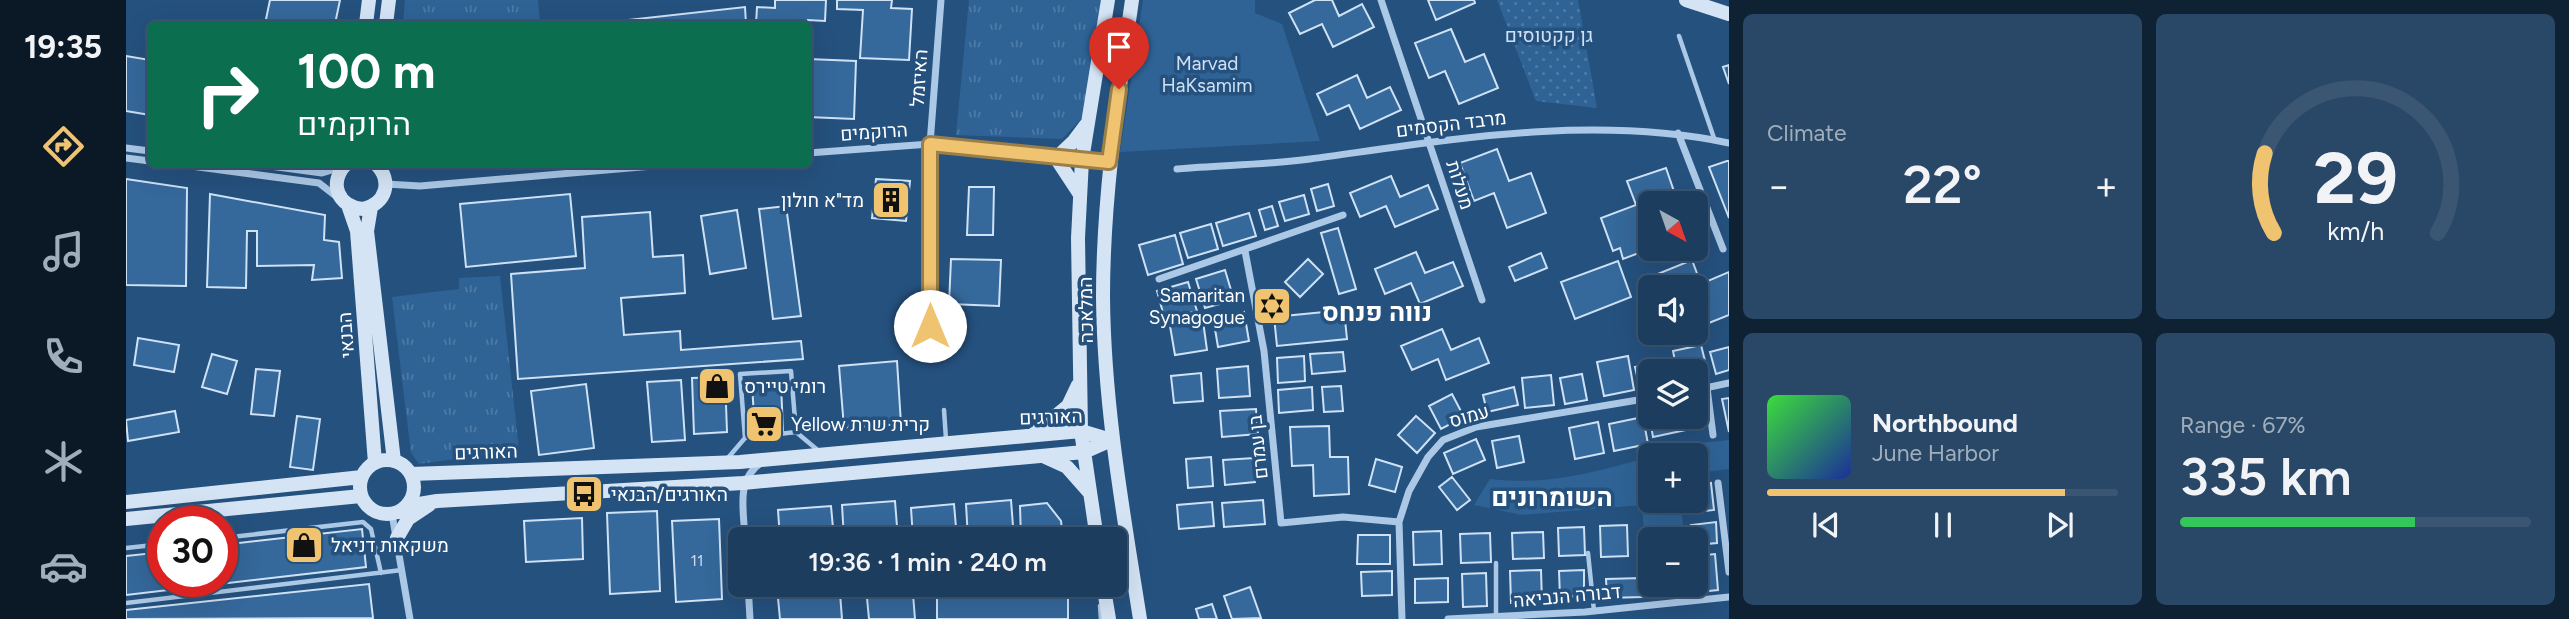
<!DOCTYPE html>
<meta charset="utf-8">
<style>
body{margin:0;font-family:Figtree,Heebo,sans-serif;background:#294867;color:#f1f3f6;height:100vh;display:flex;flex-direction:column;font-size:26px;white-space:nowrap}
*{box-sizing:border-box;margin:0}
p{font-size:23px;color:#a0aebc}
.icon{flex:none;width:38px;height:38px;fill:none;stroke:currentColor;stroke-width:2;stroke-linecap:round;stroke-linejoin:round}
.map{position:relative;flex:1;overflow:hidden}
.side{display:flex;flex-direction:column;gap:14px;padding:14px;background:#0f2234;width:840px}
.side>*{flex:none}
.hud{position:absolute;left:21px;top:21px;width:665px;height:147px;border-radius:10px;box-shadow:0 7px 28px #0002,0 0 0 2px #3a5673;background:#0b6e4f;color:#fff;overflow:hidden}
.needle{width:46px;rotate:140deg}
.fabs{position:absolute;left:1512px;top:191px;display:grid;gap:14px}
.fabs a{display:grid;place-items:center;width:70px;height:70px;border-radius:10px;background:#1c3d5e;box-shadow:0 7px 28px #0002,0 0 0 2px #3a5673;font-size:35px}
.speed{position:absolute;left:21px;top:506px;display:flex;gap:14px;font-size:35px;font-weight:700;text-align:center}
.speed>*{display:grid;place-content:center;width:91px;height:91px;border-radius:50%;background:#1c3d5e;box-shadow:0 7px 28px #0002,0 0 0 2px #3a5673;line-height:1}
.speed .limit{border:10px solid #d22;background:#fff;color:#111}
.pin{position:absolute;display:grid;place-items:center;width:60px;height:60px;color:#fff;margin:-72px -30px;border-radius:50% 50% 50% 0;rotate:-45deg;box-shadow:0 0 7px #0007}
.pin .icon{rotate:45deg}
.me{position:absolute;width:77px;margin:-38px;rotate:0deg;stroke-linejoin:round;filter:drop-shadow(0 0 5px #0008)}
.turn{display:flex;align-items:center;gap:24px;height:147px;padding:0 35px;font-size:32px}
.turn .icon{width:91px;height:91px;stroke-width:2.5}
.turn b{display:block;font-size:49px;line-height:60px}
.big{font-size:52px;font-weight:600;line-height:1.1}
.side .card{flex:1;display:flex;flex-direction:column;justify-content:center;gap:10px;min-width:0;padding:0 24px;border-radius:10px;background:#294867}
.side .dial{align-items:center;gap:0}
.dial svg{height:182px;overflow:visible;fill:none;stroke:#3a5673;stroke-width:7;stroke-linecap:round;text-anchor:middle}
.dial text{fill:#f1f3f6;stroke:none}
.song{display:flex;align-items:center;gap:21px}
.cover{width:84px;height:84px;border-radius:10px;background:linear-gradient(135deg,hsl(120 70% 55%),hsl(230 70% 35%))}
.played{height:7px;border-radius:4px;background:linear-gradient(90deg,#efc36f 85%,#3a5673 85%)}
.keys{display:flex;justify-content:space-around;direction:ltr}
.heat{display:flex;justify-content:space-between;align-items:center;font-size:38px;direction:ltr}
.charge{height:10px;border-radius:5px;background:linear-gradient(90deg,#34c759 67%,#3a5673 0)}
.side .tiles{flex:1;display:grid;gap:14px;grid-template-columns:repeat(2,1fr)}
.trip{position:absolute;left:602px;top:527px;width:399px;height:70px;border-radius:10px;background:#1c3d5e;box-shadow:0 7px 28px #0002,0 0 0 2px #3a5673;font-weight:600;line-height:70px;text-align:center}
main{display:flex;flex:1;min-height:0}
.dock{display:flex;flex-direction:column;width:126px;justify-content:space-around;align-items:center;background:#0b1826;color:#a0aebc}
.dock .icon{width:49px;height:49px}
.dock .active{color:#efc36f}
.dock b{font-size:32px;color:#f1f3f6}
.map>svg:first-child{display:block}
.grass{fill:url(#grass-tufts)}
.park{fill:#2f6396}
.garden{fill:url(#garden-dots)}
.building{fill:#35689b;stroke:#cee1f5;stroke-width:2}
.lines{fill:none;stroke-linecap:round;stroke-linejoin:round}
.lane{stroke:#abc8e6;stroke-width:4.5}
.street{stroke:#abc8e6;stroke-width:7}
.secondary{stroke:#d4e4f5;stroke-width:14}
.route-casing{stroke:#9b7f48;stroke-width:18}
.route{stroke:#efc36f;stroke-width:12}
.labels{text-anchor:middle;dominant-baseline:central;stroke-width:7;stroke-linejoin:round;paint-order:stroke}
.number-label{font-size:16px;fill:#ccd9e6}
.park-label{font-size:19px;fill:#cee1f5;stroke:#25517e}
.street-label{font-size:19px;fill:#fff;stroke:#25517e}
.poi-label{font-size:19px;fill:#fff;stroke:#25517e;text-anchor:start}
.district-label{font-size:26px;font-weight:bold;fill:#fff;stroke:#25517e}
</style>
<main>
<nav class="dock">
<b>19:35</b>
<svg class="icon active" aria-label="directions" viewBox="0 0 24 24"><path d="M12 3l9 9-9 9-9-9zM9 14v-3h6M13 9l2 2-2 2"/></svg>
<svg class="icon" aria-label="music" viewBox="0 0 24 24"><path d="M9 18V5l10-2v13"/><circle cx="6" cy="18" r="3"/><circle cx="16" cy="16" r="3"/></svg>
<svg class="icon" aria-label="phone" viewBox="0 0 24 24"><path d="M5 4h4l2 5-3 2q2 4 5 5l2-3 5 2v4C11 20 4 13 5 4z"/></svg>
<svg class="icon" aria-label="climate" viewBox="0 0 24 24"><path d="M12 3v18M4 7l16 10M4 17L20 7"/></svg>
<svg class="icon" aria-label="car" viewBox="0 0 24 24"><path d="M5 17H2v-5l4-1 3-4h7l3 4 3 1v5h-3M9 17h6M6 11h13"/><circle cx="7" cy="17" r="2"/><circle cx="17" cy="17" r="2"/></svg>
</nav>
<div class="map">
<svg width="1603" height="619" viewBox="0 0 1603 619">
<defs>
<pattern id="grass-tufts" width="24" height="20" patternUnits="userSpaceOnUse" patternTransform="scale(1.75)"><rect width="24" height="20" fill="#2f6396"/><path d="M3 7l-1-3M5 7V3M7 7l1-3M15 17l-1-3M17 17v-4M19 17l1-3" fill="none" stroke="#4e7aa6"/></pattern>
<pattern id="garden-dots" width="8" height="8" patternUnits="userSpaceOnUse" patternTransform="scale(1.75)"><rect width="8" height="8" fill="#2f6396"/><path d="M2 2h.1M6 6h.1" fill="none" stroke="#4e7aa6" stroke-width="1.8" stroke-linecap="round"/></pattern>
</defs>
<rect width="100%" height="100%" fill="#25517e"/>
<!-- grass -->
<path class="grass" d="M279 0H412L414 24H277Z
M843 0H975L958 116 936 139 830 135Z
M374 276 393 450 293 464 285 453 266 297 333 289V278Z"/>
<!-- park -->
<path class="park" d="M1017 0H1129V13L1156 24 1194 141 994 152Z
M1603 440V469L1570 473V455H1530L1573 443Z
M1524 457V500L1555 501 1558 539H1524V584L1561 585 1562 593 1523 599 1516 505 1396 515 1348 505 1364 479C1423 486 1468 472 1524 457Z"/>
<!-- garden -->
<path class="garden" d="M1371 0H1452L1471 108 1410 101Z"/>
<!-- building -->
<path class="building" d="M144 0H214L209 24H139Z
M649 0H700L699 21 682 20V24H630L631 7 649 8Z
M711 0H766L765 8 786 9 783 60 734 58 737 10 711 9Z
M1189 0H1206L1213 16 1236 4 1248 27 1207 47 1196 24 1174 34 1163 13Z
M1302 0H1348L1349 3 1310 20Z
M619 7 620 24H466Z
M1325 29 1339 62 1358 54 1372 88 1333 104 1319 71 1303 78 1289 43Z
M0 56 24 60V115L0 111Z
M682 59 730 61 728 119 682 117Z
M1603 65V84L1597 67Z
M1231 75 1241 98 1264 87 1275 110 1234 129 1223 105 1201 115 1191 94Z
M1371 149 1383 181 1405 173 1420 213 1381 228 1368 193 1348 201 1334 163Z
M1601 161H1603V218L1583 167Z
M1540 168 1552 203H1524V230L1520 231 1526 248 1497 259 1494 248 1487 251 1475 218 1510 205 1501 181Z
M1265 176 1274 197 1302 185 1312 209 1269 227 1260 206 1234 217 1224 193Z
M0 179 61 188 60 286 0 285Z
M750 179 784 181 780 221 746 218Z
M1202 184 1208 206 1191 211 1185 189Z
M843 187H868L867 235H841Z
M84 194 199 215 198 240 213 242 216 278 186 280 188 265 131 266V231H121L120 288 81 287Z
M444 194 450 256 340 267 334 204Z
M1178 195 1183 214 1159 221 1153 202Z
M660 206 675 316 647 319 633 209Z
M1146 206 1152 226 1139 230 1133 210Z
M611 210 620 268 584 274 575 216Z
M524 212 527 257 557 255 559 293 495 298 498 335 554 331 555 350 675 341 677 359 392 379 385 274 459 268 456 217Z
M1123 213 1130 236 1097 246 1090 223Z
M1085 224 1092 249 1062 258 1054 233Z
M1212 228 1230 289 1213 294 1195 233Z
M1049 235 1057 264 1022 275 1013 245Z
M1290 252 1299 273 1327 262 1337 286 1294 304 1285 283 1259 294 1249 269Z
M1415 253 1421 268 1389 281 1383 267Z
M825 259 875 260 873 306 823 304Z
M1182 259 1197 274 1174 297 1159 282Z
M1566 260 1575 284 1603 272V315L1583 323 1573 299 1570 301V287H1533L1529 275Z
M1492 261 1505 297 1449 319 1435 282Z
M1099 270 1108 300 1079 308 1070 279Z
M1062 282 1071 311 1039 320 1031 291Z
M1218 310 1221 339 1151 346 1148 317Z
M1118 312 1123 341 1092 347 1087 317Z
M1077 321 1081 350 1049 355 1044 326Z
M1316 329 1325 350 1353 338 1363 363 1320 380 1312 359 1286 370 1275 346Z
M12 338 53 345 48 372 8 365Z
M1575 345 1582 373 1570 376V371H1551L1547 351Z
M1603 347V370L1590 374 1584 352Z
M1217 352 1219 371 1186 374 1184 354Z
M86 354 111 361 101 394 76 387Z
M1178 356 1179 381 1152 383 1151 358Z
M1502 356 1508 390 1478 396 1471 362Z
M771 361 775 424 718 428 713 366Z
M1535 361 1537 371H1524V391L1515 393 1509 367Z
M1122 366 1124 396 1093 398 1091 369Z
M130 369 154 371 148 416 125 414Z
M1075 373 1077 401 1048 403 1045 376Z
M1456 374 1461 400 1439 404 1434 378Z
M1425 375 1428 405 1399 408 1396 378Z
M599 377 601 432 568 434 566 378Z
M555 380 559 440 526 442 521 382Z
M460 384 468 448 413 455 405 391Z
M655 384 657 431 629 432 626 385Z
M1215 386 1217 411 1198 412 1196 387Z
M1186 387 1187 410 1153 413 1152 390Z
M1388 387 1392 405 1361 412 1357 395Z
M1326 394 1338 417 1315 429 1303 406Z
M1603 398V432L1596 399Z
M1130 409 1132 434 1096 437 1094 411Z
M49 411 53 432 2 441 0 420Z
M1523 414 1558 416 1560 430 1527 437Z
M171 416 194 419 187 470 164 467Z
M1290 416 1309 433 1291 453 1272 435Z
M1517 417 1522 444 1488 451 1483 424Z
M1472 422 1478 453 1449 459 1443 428Z
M1203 426 1204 457H1222L1223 494 1188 496 1187 465 1166 466 1164 427Z
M1393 436 1398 462 1371 468 1366 441Z
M1350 439 1359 460 1327 474 1318 453Z
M1085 457 1087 486 1062 488 1060 459Z
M1128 458 1129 482 1099 485 1097 460Z
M1250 459 1276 467 1269 492 1243 485Z
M1326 477 1344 500 1331 510 1313 487Z
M1585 483 1588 510 1563 513 1561 500H1570V485Z
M885 500 888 539H842L840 504Z
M1137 500 1139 524 1098 527 1096 503Z
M769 501 772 539H718L716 505Z
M1086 502 1088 526 1053 529 1051 505Z
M921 503 935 521 937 539H895L894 506Z
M828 504 831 539H787L785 508Z
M705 506 708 539H654L652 510Z
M531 511 534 591 484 594 481 513Z
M456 518 457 559 400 562 398 521Z
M593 519 596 599 550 602 546 521Z
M1590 522 1591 543 1570 545 1565 525Z
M1501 525 1502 556 1475 557 1474 526Z
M1458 527 1459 555 1433 556 1432 528Z
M236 529 240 567 0 595V556L37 552V581H96V545Z
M1315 531 1316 564 1288 565 1287 532Z
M1417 532 1418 558 1387 559 1386 533Z
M1364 533 1365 562 1335 563 1334 534Z
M1232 535H1264V564H1231Z
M1589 554 1592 590 1573 592 1570 556Z
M1415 570 1416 602 1385 603 1384 571Z
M1458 570V596L1434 597 1433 571Z
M1266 571V595L1236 596 1235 572Z
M1360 573 1361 606 1337 607 1336 574Z
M1322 578V602L1289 603V579Z
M1516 578V597L1481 598 1480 579Z
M243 584 247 618 0 619V610Z
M1124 587 1135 618 1106 619 1098 596Z
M714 593 716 619H654L652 598Z
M787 594 789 619H743L741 598Z
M811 597H942V619H811Z
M1086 604 1091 619H1073L1070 609Z"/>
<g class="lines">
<!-- lane -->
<path class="lane" d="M1553 36 1589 141
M818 410 820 439
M619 438 614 374 665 371 670 432
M601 459 619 438 670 432 694 452
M96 538 237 522 245 529 255 573
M0 548 37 544
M1462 553 1468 611
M0 603 276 570
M974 606 975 619
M1370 617V563"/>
<!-- street -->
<path class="street" d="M1255 0 1356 300
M1552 133 1597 249
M0 148 24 151
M682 153 804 144 983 162
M0 158 24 161
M50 164 193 183 211 197
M129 164 196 173 216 167
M1051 169C1095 165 1140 165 1184 159 1323 140 1464 114 1603 143
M260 184 294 186 550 164
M1119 251 1138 351 1155 523 1217 517 1273 522
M1033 279 1217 215
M804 325V144L815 0
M1581 388 1587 435
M1570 390 1603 383
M1592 483 1603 572
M266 514 284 619
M619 539C618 510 609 480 636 462
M622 584 624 619
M1276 619 1273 522 1283 491 1302 457 1317 440 1350 427 1524 398
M1322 619 1459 612 1603 597"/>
<!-- secondary -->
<path class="secondary" d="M1006 0C992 99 977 197 977 297 978 406 997 512 1014 619
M1560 0 1603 14
M240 24 243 0
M260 24 263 0
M220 164C202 183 212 207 237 209 260 204 267 181 250 164
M953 193 930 158 948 141 960 125
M222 205 231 231 249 463
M245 207 241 231 268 461
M908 434 942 406 952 385
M919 457 941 467 964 493
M234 487a27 27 0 1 1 54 0a27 27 0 1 1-54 0Z
M285 474 614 462 955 431 985 440
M0 502 236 477
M281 506 311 501 617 483 958 452 985 440
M0 519 235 496
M271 538 282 519 303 505
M971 539 955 431 952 238 956 160 982 0
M977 584 983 619"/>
</g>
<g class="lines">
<!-- route casing -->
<g class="route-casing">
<path id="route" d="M804 326V144L983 162 993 89"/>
</g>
<!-- route -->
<use href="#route" class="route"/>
</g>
<!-- icons -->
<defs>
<g id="building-square" transform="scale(2.0125)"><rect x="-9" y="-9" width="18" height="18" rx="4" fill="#efc36f" stroke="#25517e"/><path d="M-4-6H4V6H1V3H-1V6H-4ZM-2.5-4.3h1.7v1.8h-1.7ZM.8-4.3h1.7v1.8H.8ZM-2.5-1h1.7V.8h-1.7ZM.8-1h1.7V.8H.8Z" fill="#111"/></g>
<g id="synagogue-square" transform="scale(2.0125)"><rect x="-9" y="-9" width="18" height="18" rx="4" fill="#efc36f" stroke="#25517e"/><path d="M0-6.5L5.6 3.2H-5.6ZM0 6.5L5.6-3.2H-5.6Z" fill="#111"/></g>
<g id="shop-square" transform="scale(2.0125)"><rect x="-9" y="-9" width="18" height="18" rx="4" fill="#efc36f" stroke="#25517e"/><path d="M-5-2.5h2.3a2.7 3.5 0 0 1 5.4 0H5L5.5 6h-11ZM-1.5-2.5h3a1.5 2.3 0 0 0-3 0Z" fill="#111"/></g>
<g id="supermarket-square" transform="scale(2.0125)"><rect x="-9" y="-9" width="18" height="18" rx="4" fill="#efc36f" stroke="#25517e"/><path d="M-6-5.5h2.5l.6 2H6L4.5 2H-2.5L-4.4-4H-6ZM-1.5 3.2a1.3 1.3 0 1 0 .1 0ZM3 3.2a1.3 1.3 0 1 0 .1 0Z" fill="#111"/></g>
<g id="bus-square" transform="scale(2.0125)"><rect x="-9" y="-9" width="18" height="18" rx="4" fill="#efc36f" stroke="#25517e"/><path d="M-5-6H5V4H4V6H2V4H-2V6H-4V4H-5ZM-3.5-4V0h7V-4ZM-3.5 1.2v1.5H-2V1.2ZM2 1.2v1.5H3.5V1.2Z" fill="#111"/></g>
</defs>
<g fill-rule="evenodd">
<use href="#building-square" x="765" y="200"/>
<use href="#synagogue-square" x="1146" y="306"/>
<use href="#shop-square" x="591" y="386"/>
<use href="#supermarket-square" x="638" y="424"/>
<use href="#bus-square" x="458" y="494"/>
<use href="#shop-square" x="178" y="545"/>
</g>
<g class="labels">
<!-- number labels -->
<g class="number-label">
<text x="571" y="560">11</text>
</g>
<!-- park labels -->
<g class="park-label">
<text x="1423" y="35">גן קקטוסים</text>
<text x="1081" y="63">Marvad<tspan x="1081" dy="22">HaKsamim</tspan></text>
</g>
<!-- street labels -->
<g class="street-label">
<text transform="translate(793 78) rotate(-86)">האיזמל</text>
<text transform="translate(1325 124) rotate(-7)">מרבד הקסמים</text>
<text transform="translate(748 132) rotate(-4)">הרוקמים</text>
<text transform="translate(1334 185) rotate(72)">מעלות</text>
<text transform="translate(960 310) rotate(-91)">המלאכה</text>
<text transform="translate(220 335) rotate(-94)">הבנאי</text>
<text transform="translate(1343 416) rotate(-16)">עמוס</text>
<text transform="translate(925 417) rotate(-2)">האורגים</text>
<text transform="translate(1132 447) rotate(-96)">בן עמרם</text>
<text transform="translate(360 452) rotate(-2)">האורגים</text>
<text transform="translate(1441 596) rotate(-5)">דבורה הנביאה</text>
</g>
<!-- poi labels -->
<g class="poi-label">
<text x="738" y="200" text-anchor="end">מד"א חולון</text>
<text x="1119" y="295" text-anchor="end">Samaritan<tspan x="1119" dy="22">Synagogue</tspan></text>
<text x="618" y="386">רומי טיירס</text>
<text x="665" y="424">Yellow קרית שרת</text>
<text x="485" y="494">האורגים/הבנאי</text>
<text x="205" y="545">משקאות דניאל</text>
</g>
<!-- district labels -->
<g class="district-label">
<text x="1251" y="312">נווה פנחס</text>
<text x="1426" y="497">השומרונים</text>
</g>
</g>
</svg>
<div class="fabs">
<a><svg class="needle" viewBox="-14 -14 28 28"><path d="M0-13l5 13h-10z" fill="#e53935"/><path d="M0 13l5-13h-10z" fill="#a0aebc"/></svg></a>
<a><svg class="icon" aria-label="sound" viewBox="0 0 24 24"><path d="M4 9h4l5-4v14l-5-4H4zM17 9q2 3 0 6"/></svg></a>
<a><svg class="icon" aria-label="layers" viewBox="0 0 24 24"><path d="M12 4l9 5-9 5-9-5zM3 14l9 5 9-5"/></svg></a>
<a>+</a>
<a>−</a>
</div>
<div class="speed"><div class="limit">30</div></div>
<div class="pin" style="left:993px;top:89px;background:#d93025"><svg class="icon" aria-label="arrive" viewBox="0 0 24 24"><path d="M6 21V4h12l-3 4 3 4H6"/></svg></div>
<svg class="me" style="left:804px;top:326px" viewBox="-20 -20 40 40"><circle r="19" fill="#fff"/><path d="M0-13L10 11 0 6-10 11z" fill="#efc36f"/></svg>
<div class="trip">19:36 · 1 min · 240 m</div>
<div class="hud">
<div class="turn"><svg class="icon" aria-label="right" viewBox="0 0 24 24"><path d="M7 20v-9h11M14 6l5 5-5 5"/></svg><div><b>100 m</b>הרוקמים</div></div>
</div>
</div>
<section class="side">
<div class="tiles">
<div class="card"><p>Climate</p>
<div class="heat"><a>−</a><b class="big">22°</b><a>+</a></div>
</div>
<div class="card dial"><svg viewBox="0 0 100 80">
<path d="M14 69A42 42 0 1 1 86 69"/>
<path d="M14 69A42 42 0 0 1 10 34" stroke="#efc36f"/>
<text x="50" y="56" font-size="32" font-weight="700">29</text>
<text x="50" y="72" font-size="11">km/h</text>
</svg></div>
<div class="card">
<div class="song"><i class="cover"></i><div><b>Northbound</b><p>June Harbor</p></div></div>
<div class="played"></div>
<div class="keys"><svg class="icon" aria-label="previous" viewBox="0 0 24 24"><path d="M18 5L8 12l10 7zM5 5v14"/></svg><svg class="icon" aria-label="pause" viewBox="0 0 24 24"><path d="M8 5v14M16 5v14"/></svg><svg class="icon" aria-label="next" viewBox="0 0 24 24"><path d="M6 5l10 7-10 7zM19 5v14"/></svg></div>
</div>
<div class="card"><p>Range · 67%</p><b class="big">335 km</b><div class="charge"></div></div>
</div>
</section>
</main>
